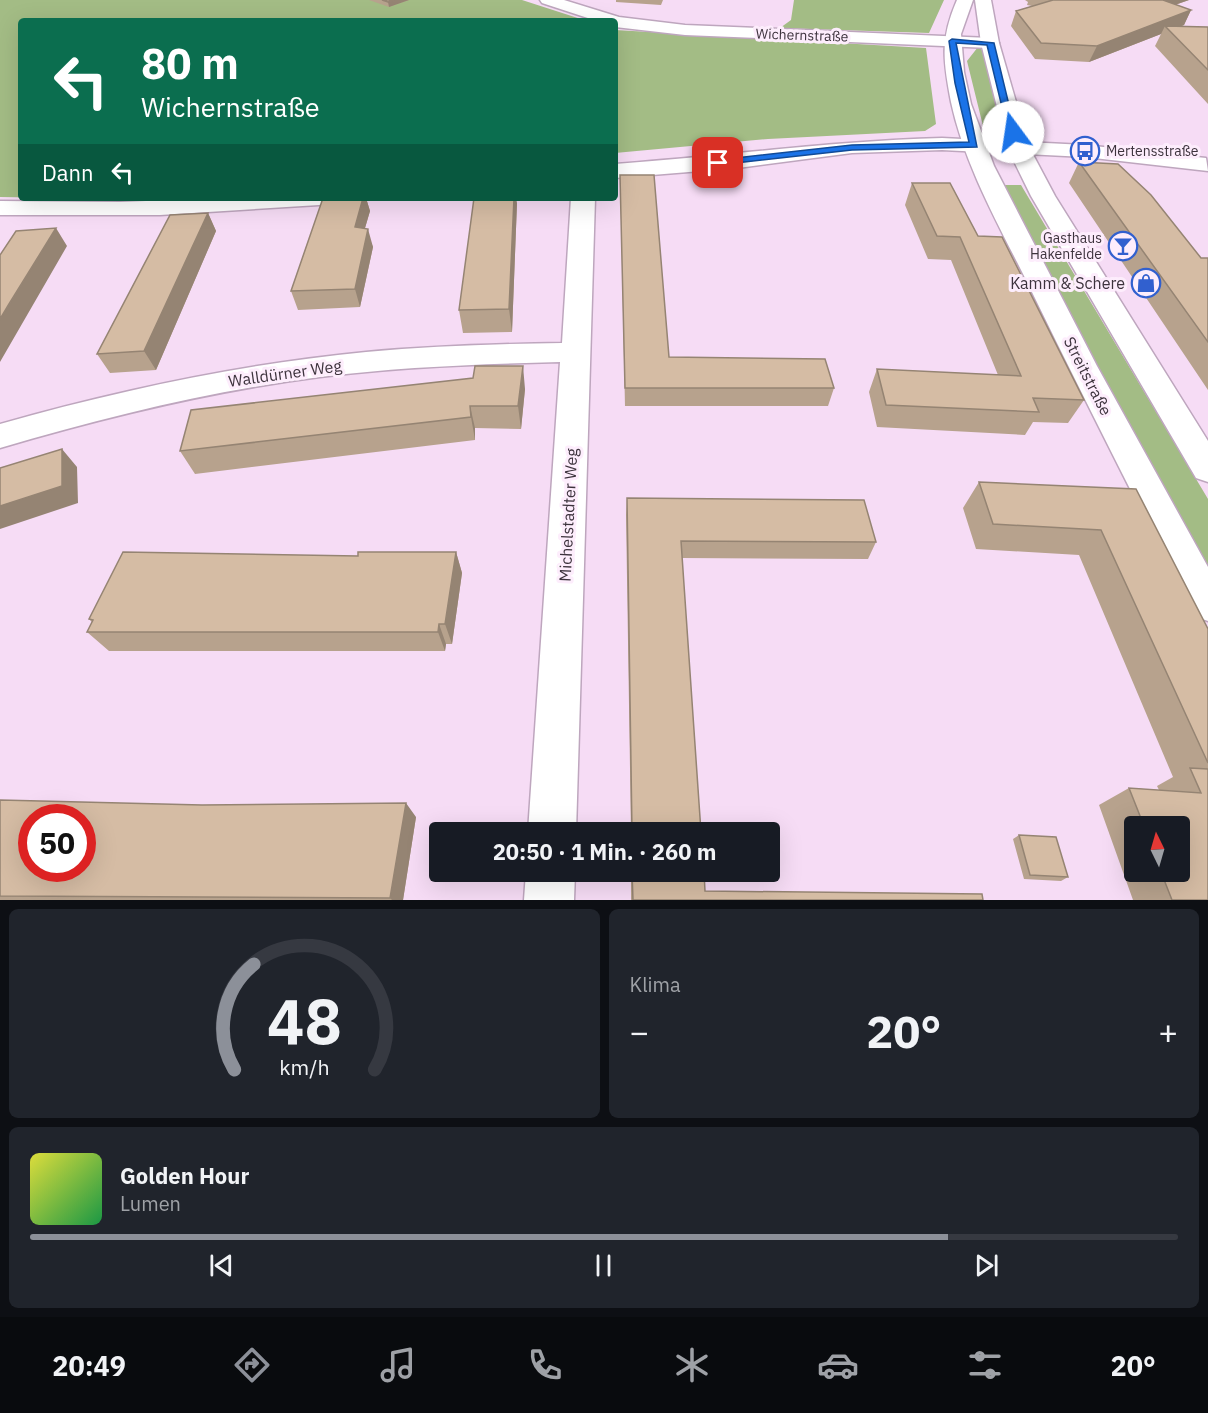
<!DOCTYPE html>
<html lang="de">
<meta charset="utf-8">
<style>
body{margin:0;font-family:"IBM Plex Sans",sans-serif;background:#20242c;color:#f1f3f6;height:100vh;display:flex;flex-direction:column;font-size:22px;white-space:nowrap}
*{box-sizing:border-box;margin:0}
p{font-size:20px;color:#9ea1a6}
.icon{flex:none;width:33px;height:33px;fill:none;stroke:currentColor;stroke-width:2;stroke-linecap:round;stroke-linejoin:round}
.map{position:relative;height:900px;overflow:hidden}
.side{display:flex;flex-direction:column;gap:9px;padding:9px;background:#0d0f14;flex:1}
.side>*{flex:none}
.guide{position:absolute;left:18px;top:18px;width:600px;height:183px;border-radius:6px;box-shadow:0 6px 24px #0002;background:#0b6e4f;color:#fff;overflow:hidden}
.needle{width:39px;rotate:355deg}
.buttons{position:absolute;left:1124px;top:816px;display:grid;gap:12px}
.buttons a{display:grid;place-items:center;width:66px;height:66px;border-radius:6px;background:#171b24;box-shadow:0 6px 24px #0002;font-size:30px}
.speed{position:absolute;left:18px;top:804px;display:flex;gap:12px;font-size:30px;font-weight:700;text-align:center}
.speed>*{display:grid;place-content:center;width:78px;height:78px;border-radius:50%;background:#171b24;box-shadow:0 6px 24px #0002;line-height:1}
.speed .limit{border:9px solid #d22;background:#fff;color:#111}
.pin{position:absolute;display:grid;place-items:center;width:51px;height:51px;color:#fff;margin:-26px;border-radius:12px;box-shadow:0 3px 9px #0006}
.me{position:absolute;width:66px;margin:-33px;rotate:346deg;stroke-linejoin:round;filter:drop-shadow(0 0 4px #0008)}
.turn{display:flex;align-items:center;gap:21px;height:126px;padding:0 24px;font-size:27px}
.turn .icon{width:78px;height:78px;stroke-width:2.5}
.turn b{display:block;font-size:42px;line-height:51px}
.then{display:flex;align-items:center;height:57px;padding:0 24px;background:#0003;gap:12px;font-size:22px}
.big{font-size:45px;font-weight:800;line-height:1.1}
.side .widget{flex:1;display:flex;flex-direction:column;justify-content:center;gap:9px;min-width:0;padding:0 21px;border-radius:9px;background:#20242c}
.side .dial{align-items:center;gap:0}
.dial svg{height:156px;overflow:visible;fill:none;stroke:#363941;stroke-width:7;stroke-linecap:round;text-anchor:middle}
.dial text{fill:#f1f3f6;stroke:none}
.song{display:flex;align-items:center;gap:18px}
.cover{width:72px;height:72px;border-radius:9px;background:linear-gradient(135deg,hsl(60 70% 55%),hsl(140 70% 35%))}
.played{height:6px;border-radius:3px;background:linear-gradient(90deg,#8c9099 80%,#363941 80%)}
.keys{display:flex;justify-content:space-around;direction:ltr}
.heat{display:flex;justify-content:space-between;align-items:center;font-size:33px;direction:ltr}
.side .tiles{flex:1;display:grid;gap:9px;grid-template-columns:1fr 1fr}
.widget:last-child{grid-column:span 2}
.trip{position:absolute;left:429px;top:822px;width:351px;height:60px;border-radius:6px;background:#171b24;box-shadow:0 6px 24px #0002;font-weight:800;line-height:60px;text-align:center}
.menu{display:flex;height:96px;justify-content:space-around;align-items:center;background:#090b0e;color:#9ea1a6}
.menu .icon{width:42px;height:42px}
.menu .selected{color:#8c9099}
.menu b{font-size:27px;color:#f1f3f6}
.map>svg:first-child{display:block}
.green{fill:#a3bc85}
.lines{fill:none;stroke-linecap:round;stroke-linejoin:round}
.street-casing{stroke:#bea6be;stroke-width:3}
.secondary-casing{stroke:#bea6be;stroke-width:3}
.street{fill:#fff;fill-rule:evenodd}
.secondary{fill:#fff;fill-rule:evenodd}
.wall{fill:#b7a28d;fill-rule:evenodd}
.shaded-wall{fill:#958473}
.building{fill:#d5bca4;stroke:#958473;stroke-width:1.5;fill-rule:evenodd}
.route{fill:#1a73e8;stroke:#114b97;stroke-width:1.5}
.labels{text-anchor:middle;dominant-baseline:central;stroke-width:6;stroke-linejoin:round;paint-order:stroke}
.far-street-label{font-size:14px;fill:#3d333d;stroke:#fdedfc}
.far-poi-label{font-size:14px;fill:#3d333d;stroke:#fdedfc;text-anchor:start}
.poi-label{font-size:16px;fill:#3d333d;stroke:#fdedfc;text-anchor:end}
.street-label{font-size:16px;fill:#3d333d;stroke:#fdedfc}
</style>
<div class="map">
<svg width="1208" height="900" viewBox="0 0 1208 900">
<rect width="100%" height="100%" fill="#f6dcf5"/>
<!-- green -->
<path class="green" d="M0 0H522L587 21H21V198H69L0 197Z
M794 0H944L929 33 780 28 791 20Z
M615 30 926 48 936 124 925 131 768 139 615 153Z
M978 47 985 52 989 76 995 86 1003 128 983 126 967 61Z
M1004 185H1021L1208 499V572L1068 314Z"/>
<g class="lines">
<!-- street casing -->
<g class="street-casing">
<path id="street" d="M540 0H564L619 17 685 25 990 38 999 43 990 48 685 35 615 27V21H597L542 3Z
M942 138 1085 145 1206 158 1208 171 1085 157 942 150 852 153 738 168 615 178V164C724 156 833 141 942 138Z
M224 198H331L327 203 319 205 160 215H0V201L120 202Z
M571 198H595L576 832H528L560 362C480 364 399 367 320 377 211 391 105 417 0 448V424C120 390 242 364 366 352 431 346 496 344 562 343Z
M526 872H575L574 900H524Z"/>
</g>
<!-- secondary casing -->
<g class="secondary-casing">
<path id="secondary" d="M957 0H973L961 34 964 72 971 104 994 166 1097 366 1208 567V621L1194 616C1139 506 1083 397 1029 286 1000 227 965 167 951 102 943 60 940 39 957 0Z
M975 0H991L999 43 1029 147 1055 196 1208 441V482L1196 478 1031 196 1007 147 981 43Z"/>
</g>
<!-- street -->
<use href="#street" class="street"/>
<!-- secondary -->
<use href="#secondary" class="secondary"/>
</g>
<!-- wall -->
<path class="wall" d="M369 0H409L389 7Z
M616 0H663L661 5 616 2Z
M1025 0H1189L1175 5 1191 10 1184 25 1180 27H1208V104L1155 46 1161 34 1089 62 1035 59 1011 26 1016 11 1032 6 1027 5 1028 2Z
M1079 162 1201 258H1208V390L1069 183Z
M620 175 669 357 834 388 828 406H625Z
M912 183 978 236 1084 400 1068 423 1033 422 1025 435 877 427 869 392 877 369 998 375 951 260 928 259 905 205Z
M323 198H366L370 211 365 228 373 247 360 307 298 310 291 291Z
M517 203 512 332 463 333 459 310Z
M208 213 216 231 156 370 110 373 97 354Z
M525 389 521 429 475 428V440L195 474 180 451Z
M979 482 1136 489 1208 629V900H1133L1099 805 1129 788 1159 790 1157 786 1173 777 1079 555 976 549 963 508ZM1134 826H1179V872H1134Z
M627 498 876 542 868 559 682 558 701 832H631L626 515Z
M456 552 462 573 452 644H446L445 651H109L87 632 92 622 89 619 358 556Z
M0 800 416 817 403 900H0Z
M1019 835 1068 877 1061 881 1024 879 1013 839Z
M631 872H704L705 891 983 900H631Z"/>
<!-- shaded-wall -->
<path class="shaded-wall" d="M394 0H409L389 7 388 2Z
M1157 0H1189L1151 13Z
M1191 10 1184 25 1170 30 1165 26 1161 34 1089 62 1097 46Z
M363 198H366L370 211 360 245 355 227Z
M514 198H516L517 203 512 332 509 309Z
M208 213 216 231 156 370 144 351Z
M56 228 67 246 0 362V319Z
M368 229 373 247 360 307 355 289Z
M523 366 525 389 521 429 518 406Z
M470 406 475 428V440L471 417Z
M62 449 77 467 78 503 0 529V506Z
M456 552 462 573 452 644 445 624Z
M439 624 446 644 445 651 438 632Z
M406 803 416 817 403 900H392L390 898Z"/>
<!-- building -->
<path class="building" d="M382 0H394L388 2Z
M1053 0H1163L1191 10 1097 46 1041 43 1016 11Z
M1165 26 1208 27V70Z
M1079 162 1118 164 1151 195 1201 258H1208V342Z
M620 175H654L669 357 825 359 834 388H625Z
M912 183H950L978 236 1002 237 1084 400 1033 398 1039 412 886 405 877 369 1021 376 960 237 937 236Z
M323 198H363L355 227 368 229 355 289 291 291Z
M474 198H514L509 309 459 310Z
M208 213 144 351 97 354 170 215Z
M56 228 9 304 0 319V255L16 231Z
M475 366H523L518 406H470L471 417 180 451 191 410 473 378Z
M62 449V486L0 506V468Z
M979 482 1136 489 1208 629V763L1101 530 993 524Z
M627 498 864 500 876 542 681 541 701 832H632Z
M123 552 358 556V552H456L445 624H439L438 632H87L93 620 89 619Z
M1190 768 1208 769V900H1172L1161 872H1179V826H1144L1129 788 1201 793Z
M0 800 202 805 406 803 390 898 0 896ZM32 818H82V868H32Z
M1019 835 1056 837 1068 877 1030 875Z
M632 872H704L705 891 982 894 983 900H633Z"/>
<!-- route -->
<path class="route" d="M952 39 994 43 1016 134 1008 132 987 45 956 43 977 147 852 150 718 165 713 163 718 160 852 145 969 142 955 83 949 41Z"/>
<!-- icons -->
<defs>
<g id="bus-ring" transform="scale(1.5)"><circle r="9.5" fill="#fdedfc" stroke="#3160cf" stroke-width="1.5"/><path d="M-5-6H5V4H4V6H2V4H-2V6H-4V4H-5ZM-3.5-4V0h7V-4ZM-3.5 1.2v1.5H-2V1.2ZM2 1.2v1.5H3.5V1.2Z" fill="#3160cf"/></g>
<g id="bar-ring" transform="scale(1.5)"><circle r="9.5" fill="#fdedfc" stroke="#3160cf" stroke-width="1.5"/><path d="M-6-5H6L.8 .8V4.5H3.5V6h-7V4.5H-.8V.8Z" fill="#3160cf"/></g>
<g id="shop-ring" transform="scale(1.5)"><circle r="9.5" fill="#fdedfc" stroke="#3160cf" stroke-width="1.5"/><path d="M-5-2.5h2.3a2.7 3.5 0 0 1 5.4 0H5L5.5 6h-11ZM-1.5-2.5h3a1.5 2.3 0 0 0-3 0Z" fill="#3160cf"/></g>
</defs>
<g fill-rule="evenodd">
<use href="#bus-ring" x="1085" y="151"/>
<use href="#bar-ring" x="1123" y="246"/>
<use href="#shop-ring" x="1146" y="283"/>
</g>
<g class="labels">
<!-- far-street labels -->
<g class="far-street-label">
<text transform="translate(802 35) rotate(2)">Wichernstraße</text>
</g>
<!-- far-poi labels -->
<g class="far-poi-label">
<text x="1106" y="151">Mertensstraße</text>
<text x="1102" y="238" text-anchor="end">Gasthaus<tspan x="1102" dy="16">Hakenfelde</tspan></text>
</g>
<!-- poi labels -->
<g class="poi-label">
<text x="1125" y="283">Kamm &amp; Schere</text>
</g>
<!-- street labels -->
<g class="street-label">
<text transform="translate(285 373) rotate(-8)">Walldürner Weg</text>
<text transform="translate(1088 376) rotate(63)">Streitstraße</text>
<text transform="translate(568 515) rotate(-87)">Michelstadter Weg</text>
</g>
</g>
</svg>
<div class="buttons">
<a><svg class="needle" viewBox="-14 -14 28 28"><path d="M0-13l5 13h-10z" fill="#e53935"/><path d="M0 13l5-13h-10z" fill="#9ea1a6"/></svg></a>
</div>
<div class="speed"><div class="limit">50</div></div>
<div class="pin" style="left:718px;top:163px;background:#d93025"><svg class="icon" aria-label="arrive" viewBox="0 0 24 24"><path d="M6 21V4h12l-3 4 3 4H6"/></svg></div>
<svg class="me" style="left:1013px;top:132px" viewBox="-20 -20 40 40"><circle r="19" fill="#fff"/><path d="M0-13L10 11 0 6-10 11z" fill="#1a73e8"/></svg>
<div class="trip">20:50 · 1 Min. · 260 m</div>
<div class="guide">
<div class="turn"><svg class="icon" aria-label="left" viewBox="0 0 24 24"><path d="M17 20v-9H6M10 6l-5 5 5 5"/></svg><div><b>80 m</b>Wichernstraße</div></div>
<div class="then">Dann<svg class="icon" aria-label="left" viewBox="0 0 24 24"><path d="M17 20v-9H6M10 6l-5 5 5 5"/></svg></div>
</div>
</div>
<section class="side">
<div class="tiles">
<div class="widget dial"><svg viewBox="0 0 100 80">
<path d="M14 69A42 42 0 1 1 86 69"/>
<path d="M14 69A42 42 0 0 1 24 15" stroke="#8c9099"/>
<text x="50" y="56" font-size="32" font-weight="700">48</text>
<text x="50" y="72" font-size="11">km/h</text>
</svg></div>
<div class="widget"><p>Klima</p>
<div class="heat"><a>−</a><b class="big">20°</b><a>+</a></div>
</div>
<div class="widget">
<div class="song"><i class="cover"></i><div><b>Golden Hour</b><p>Lumen</p></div></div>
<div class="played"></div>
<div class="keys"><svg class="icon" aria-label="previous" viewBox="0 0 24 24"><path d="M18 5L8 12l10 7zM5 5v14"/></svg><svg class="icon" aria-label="pause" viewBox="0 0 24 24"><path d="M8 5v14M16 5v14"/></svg><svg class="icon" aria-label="next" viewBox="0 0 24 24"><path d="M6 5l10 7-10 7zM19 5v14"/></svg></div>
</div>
</div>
</section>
<nav class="menu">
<b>20:49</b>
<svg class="icon selected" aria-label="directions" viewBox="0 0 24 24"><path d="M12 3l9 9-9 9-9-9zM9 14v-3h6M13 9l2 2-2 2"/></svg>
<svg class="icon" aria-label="music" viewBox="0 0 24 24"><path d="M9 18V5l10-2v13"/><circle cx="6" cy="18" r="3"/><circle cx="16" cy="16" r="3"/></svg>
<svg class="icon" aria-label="phone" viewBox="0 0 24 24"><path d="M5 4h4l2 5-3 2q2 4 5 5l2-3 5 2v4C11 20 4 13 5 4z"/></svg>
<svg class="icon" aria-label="climate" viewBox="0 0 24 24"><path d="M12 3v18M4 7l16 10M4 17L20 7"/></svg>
<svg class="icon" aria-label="car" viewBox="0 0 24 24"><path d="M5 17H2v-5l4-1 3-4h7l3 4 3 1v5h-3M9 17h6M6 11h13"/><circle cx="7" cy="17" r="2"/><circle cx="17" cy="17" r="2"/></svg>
<svg class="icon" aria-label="filters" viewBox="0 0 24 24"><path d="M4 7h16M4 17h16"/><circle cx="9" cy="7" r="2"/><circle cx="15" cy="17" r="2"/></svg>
<b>20°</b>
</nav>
